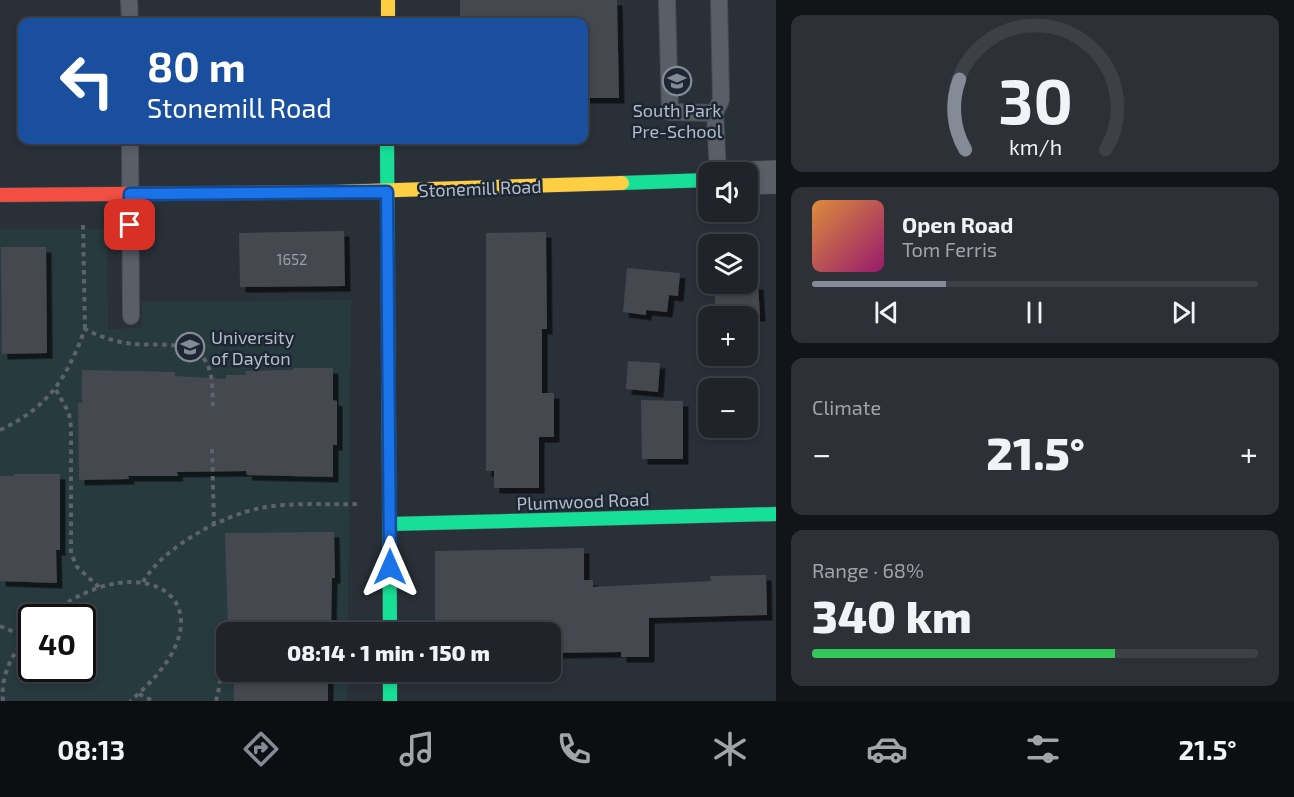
<!DOCTYPE html>
<meta charset="utf-8">
<style>
body{margin:0;font-family:"Exo 2",sans-serif;background:#2d3036;color:#f1f3f6;height:100vh;display:flex;flex-direction:column;font-size:22px;white-space:nowrap}
*{box-sizing:border-box;margin:0}
p{font-size:20px;color:#a2a4a8}
.icon{flex:none;width:33px;height:33px;fill:none;stroke:currentColor;stroke-width:2;stroke-linecap:round;stroke-linejoin:round}
.map{position:relative;flex:1;overflow:hidden}
.side{display:flex;flex-direction:column;gap:15px;padding:15px;background:#121417;width:518px}
.side>*{flex:none}
.top-card{position:absolute;left:18px;top:18px;width:570px;height:126px;border-radius:12px;box-shadow:0 3px 9px #0003,0 0 0 2px #3d4147;background:#1a4fa0;color:#fff;overflow:hidden}
.buttons{position:absolute;left:698px;top:162px;display:grid;gap:12px}
.buttons a{display:grid;place-items:center;width:60px;height:60px;border-radius:12px;background:#20242a;box-shadow:0 3px 9px #0003,0 0 0 2px #3d4147;font-size:30px}
.speed{position:absolute;left:18px;top:604px;display:flex;gap:12px;font-size:30px;font-weight:700;text-align:center}
.speed>*{display:grid;place-content:center;width:78px;height:78px;border-radius:50%;background:#20242a;box-shadow:0 3px 9px #0003,0 0 0 2px #3d4147;line-height:1}
.speed .limit{border:3px solid #111;border-radius:9px;background:#fff;color:#111}
.pin{position:absolute;display:grid;place-items:center;width:51px;height:51px;color:#fff;margin:-26px;border-radius:12px;box-shadow:0 3px 9px #0006}
.me{position:absolute;width:66px;margin:-33px;rotate:0deg;stroke-linejoin:round;filter:drop-shadow(0 0 4px #0008)}
.turn{display:flex;align-items:center;gap:21px;height:126px;padding:0 30px;font-size:27px}
.turn .icon{width:78px;height:78px;stroke-width:2.5}
.turn b{display:block;font-size:42px;line-height:51px}
.big{font-size:45px;font-weight:800;line-height:1.1}
.side .tile{flex:1;display:flex;flex-direction:column;justify-content:center;gap:9px;min-width:0;padding:0 21px;border-radius:12px;background:#2d3036}
.side .dial{align-items:center;gap:0}
.dial svg{height:156px;overflow:visible;fill:none;stroke:#3d4147;stroke-width:7;stroke-linecap:round;text-anchor:middle}
.dial text{fill:#f1f3f6;stroke:none}
.song{display:flex;align-items:center;gap:18px}
.cover{width:72px;height:72px;border-radius:9px;background:linear-gradient(135deg,hsl(30 70% 55%),hsl(320 70% 35%))}
.played{height:6px;border-radius:3px;background:linear-gradient(90deg,#848b96 30%,#3d4147 30%)}
.keys{display:flex;justify-content:space-around;direction:ltr}
.heat{display:flex;justify-content:space-between;align-items:center;font-size:33px;direction:ltr}
.charge{height:9px;border-radius:4px;background:linear-gradient(90deg,#34c759 68%,#3d4147 0)}
.trip{position:absolute;left:216px;top:622px;width:345px;height:60px;border-radius:12px;background:#20242a;box-shadow:0 3px 9px #0003,0 0 0 2px #3d4147;font-weight:800;line-height:60px;text-align:center}
.menu{display:flex;height:96px;justify-content:space-around;align-items:center;background:#0d0e11;color:#a2a4a8}
.menu .icon{width:42px;height:42px}
.menu .active{color:#848b96}
.menu b{font-size:27px;color:#f1f3f6}
main{display:flex;flex:1;min-height:0}
.map>svg:first-child{display:block}
.green{fill:#273a3e;fill-rule:evenodd}
.building{fill:#444950;filter:url(#shadow)}
.lines{fill:none;stroke-linecap:round;stroke-linejoin:round}
.lane-casing{stroke:#484c53;stroke-width:18}
.street-casing{stroke:#484c53;stroke-width:34}
.fast-casing{stroke:#484c53;stroke-width:15}
.slow-casing{stroke:#484c53;stroke-width:15}
.jam-casing{stroke:#484c53;stroke-width:15}
.path{stroke:#5d636a;stroke-width:4;stroke-dasharray:4.5 4.5;stroke-linecap:butt}
.lane{stroke:#5a5e66;stroke-width:16}
.street{stroke:#5a5e66;stroke-width:33}
.fast{stroke:#16e098;stroke-width:14}
.slow{stroke:#ffcf43;stroke-width:14}
.jam{stroke:#f24e42;stroke-width:14}
.route-casing{stroke:#114b97;stroke-width:15}
.route{stroke:#1a73e8;stroke-width:10}
.labels{text-anchor:middle;dominant-baseline:central;stroke-width:5;stroke-linejoin:round;paint-order:stroke}
.number-label{font-size:15px;fill:#989fab}
.poi-label{font-size:18px;fill:#b4bcc9;stroke:#1d2633}
.street-label{font-size:18px;fill:#b4bcc9;stroke:#1d2633}
</style>
<main>
<div class="map">
<svg width="777" height="701" viewBox="0 0 777 701">
<defs>
<filter id="shadow"><feDropShadow dx="5.5" dy="5.5" stdDeviation="0" flood-color="#0009"/></filter>
</defs>
<rect width="100%" height="100%" fill="#2a3038"/>
<!-- green -->
<path class="green" d="M0 229H107L108 329 142 328V302L351 300 348 633H226V672H347V701H0ZM32 618H82V669H32Z"/>
<!-- building -->
<path class="building" d="M460 0H617L619 98H584V22H460Z
M344 231 345 286 240 287 239 233Z
M546 232 547 329H542V393H554V437H539V488H494V471H486V233Z
M1 247H46L47 353 2 354Z
M627 268 680 273 678 296 669 295 667 312 646 310V315L623 312Z
M714 284H758L760 316H716Z
M628 361 660 363 658 392 626 389Z
M293 368H333V400L337 401V445H333V477L247 475 246 471 177 472 178 476H128L129 479 79 480 78 403H82V370L175 372V376L226 379V375H246L245 371 293 370Z
M641 400 683 401V459H642Z
M14 474H60V550H56L57 583 0 581V476H14Z
M334 532 335 578H332L331 627H329L328 633H232L231 627H228L225 533Z
M584 548V580H593V587L711 581 710 576 766 575 767 615 649 618V657H621V652L550 653V633H435V551Z
M234 672H328V701H234Z"/>
<g class="lines">
<!-- lane casing -->
<g class="lane-casing">
<path id="lane" d="M129 0 130 22
M667 0 670 112 715 113
M130 140 131 316
M718 172 715 113 721 100 719 0"/>
</g>
<!-- street casing -->
<g class="street-casing">
<path id="street" d="M747 178 777 177"/>
</g>
<!-- fast casing -->
<g class="fast-casing">
<path id="fast" d="M387 140 390 633
M622 183 708 180
M390 524 777 514
M390 672V701"/>
</g>
<!-- slow casing -->
<g class="slow-casing">
<path id="slow" d="M388 0V22
M334 192 622 183"/>
</g>
<!-- jam casing -->
<g class="jam-casing">
<path id="jam" d="M0 195 334 192"/>
</g>
<!-- path -->
<path class="path" d="M83 225 85 329
M56 390 69 413 71 427V553L77 567 99 587
M0 430C49 407 66 379 85 329 100 337 116 342 133 344 155 346 194 339 206 362 214 376 212 393 213 408
M212 449 214 525
M143 582C163 547 223 515 261 508 292 502 326 505 358 504
M46 618C143 537 245 605 130 701
M0 626 26 637
M139 694 153 701
M3 701C0 675 14 649 32 632
M216 701 220 684V662H226"/>
<!-- lane -->
<use href="#lane" class="lane"/>
<!-- street -->
<use href="#street" class="street"/>
<!-- fast -->
<use href="#fast" class="fast"/>
<!-- slow -->
<use href="#slow" class="slow"/>
<!-- jam -->
<use href="#jam" class="jam"/>
</g>
<g class="lines">
<!-- route casing -->
<g class="route-casing">
<path id="route" d="M130 225V194L387 192 390 567"/>
</g>
<!-- route -->
<use href="#route" class="route"/>
</g>
<!-- icons -->
<defs>
<g id="school-ring" transform="scale(1.5)"><circle r="9.5" fill="#1d2633" stroke="#848b96" stroke-width="1.5"/><path d="M0-5L7-2L0 1L-7-2ZM-4 1L0 2.5L4 1V4Q0 6-4 4Z" fill="#848b96"/></g>
<g id="university-ring" transform="scale(1.5)"><circle r="9.5" fill="#1d2633" stroke="#848b96" stroke-width="1.5"/><path d="M0-5L7-2L0 1L-7-2ZM-4 1L0 2.5L4 1V4Q0 6-4 4Z" fill="#848b96"/></g>
</defs>
<g fill-rule="evenodd">
<use href="#school-ring" x="677" y="81"/>
<use href="#university-ring" x="190" y="347"/>
</g>
<g class="labels">
<!-- number labels -->
<g class="number-label">
<text x="292" y="259">1652</text>
</g>
<!-- poi labels -->
<g class="poi-label">
<text x="677" y="110">South Park<tspan x="677" dy="21">Pre-School</tspan></text>
<text x="211" y="337" text-anchor="start">University<tspan x="211" dy="21">of Dayton</tspan></text>
</g>
<!-- street labels -->
<g class="street-label">
<text transform="translate(480 188) rotate(-2)">Stonemill Road</text>
<text transform="translate(583 501) rotate(-2)">Plumwood Road</text>
</g>
</g>
</svg>
<div class="buttons">
<a><svg class="icon" aria-label="sound" viewBox="0 0 24 24"><path d="M4 9h4l5-4v14l-5-4H4zM17 9q2 3 0 6"/></svg></a>
<a><svg class="icon" aria-label="layers" viewBox="0 0 24 24"><path d="M12 4l9 5-9 5-9-5zM3 14l9 5 9-5"/></svg></a>
<a>+</a>
<a>−</a>
</div>
<div class="speed"><div class="limit">40</div></div>
<div class="pin" style="left:130px;top:225px;background:#d93025"><svg class="icon" aria-label="arrive" viewBox="0 0 24 24"><path d="M6 21V4h12l-3 4 3 4H6"/></svg></div>
<svg class="me" style="left:390px;top:567px" viewBox="-20 -20 40 40"><path d="M0-17L14 15 0 8-14 15z" fill="#1a73e8" stroke="#fff" stroke-width="4"/></svg>
<div class="trip">08:14 · 1 min · 150 m</div>
<div class="top-card">
<div class="turn"><svg class="icon" aria-label="left" viewBox="0 0 24 24"><path d="M17 20v-9H6M10 6l-5 5 5 5"/></svg><div><b>80 m</b>Stonemill Road</div></div>
</div>
</div>
<section class="side">
<div class="tile dial"><svg viewBox="0 0 100 80">
<path d="M14 69A42 42 0 1 1 86 69"/>
<path d="M14 69A42 42 0 0 1 11 33" stroke="#848b96"/>
<text x="50" y="56" font-size="32" font-weight="700">30</text>
<text x="50" y="72" font-size="11">km/h</text>
</svg></div>
<div class="tile">
<div class="song"><i class="cover"></i><div><b>Open Road</b><p>Tom Ferris</p></div></div>
<div class="played"></div>
<div class="keys"><svg class="icon" aria-label="previous" viewBox="0 0 24 24"><path d="M18 5L8 12l10 7zM5 5v14"/></svg><svg class="icon" aria-label="pause" viewBox="0 0 24 24"><path d="M8 5v14M16 5v14"/></svg><svg class="icon" aria-label="next" viewBox="0 0 24 24"><path d="M6 5l10 7-10 7zM19 5v14"/></svg></div>
</div>
<div class="tile"><p>Climate</p>
<div class="heat"><a>−</a><b class="big">21.5°</b><a>+</a></div>
</div>
<div class="tile"><p>Range · 68%</p><b class="big">340 km</b><div class="charge"></div></div>
</section>
</main>
<nav class="menu">
<b>08:13</b>
<svg class="icon active" aria-label="directions" viewBox="0 0 24 24"><path d="M12 3l9 9-9 9-9-9zM9 14v-3h6M13 9l2 2-2 2"/></svg>
<svg class="icon" aria-label="music" viewBox="0 0 24 24"><path d="M9 18V5l10-2v13"/><circle cx="6" cy="18" r="3"/><circle cx="16" cy="16" r="3"/></svg>
<svg class="icon" aria-label="phone" viewBox="0 0 24 24"><path d="M5 4h4l2 5-3 2q2 4 5 5l2-3 5 2v4C11 20 4 13 5 4z"/></svg>
<svg class="icon" aria-label="climate" viewBox="0 0 24 24"><path d="M12 3v18M4 7l16 10M4 17L20 7"/></svg>
<svg class="icon" aria-label="car" viewBox="0 0 24 24"><path d="M5 17H2v-5l4-1 3-4h7l3 4 3 1v5h-3M9 17h6M6 11h13"/><circle cx="7" cy="17" r="2"/><circle cx="17" cy="17" r="2"/></svg>
<svg class="icon" aria-label="filters" viewBox="0 0 24 24"><path d="M4 7h16M4 17h16"/><circle cx="9" cy="7" r="2"/><circle cx="15" cy="17" r="2"/></svg>
<b>21.5°</b>
</nav>
